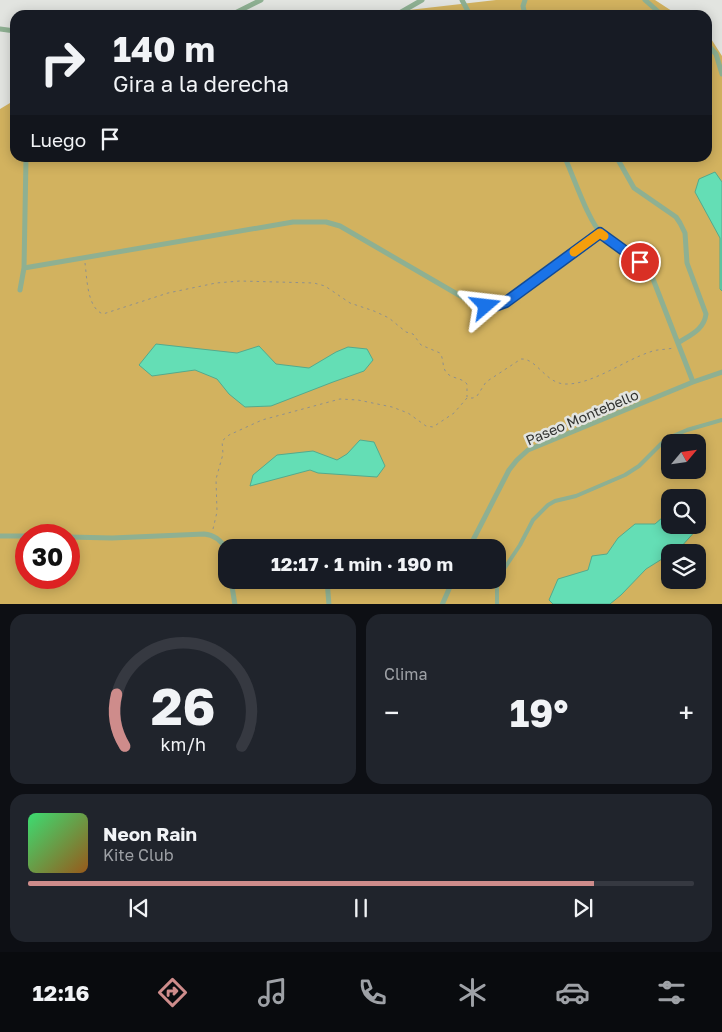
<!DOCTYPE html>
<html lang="es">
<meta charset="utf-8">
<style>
body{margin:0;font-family:"Golos Text",sans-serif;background:#20242c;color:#f1f3f6;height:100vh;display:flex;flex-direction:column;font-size:19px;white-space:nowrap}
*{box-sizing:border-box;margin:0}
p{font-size:16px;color:#9ea1a6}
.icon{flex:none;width:28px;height:28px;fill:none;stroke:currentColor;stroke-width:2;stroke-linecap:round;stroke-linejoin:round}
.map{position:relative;height:604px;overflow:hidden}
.side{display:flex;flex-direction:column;gap:10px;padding:10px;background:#0d0f14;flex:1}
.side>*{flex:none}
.banner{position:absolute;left:10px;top:10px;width:702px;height:152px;border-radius:15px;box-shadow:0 2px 12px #0003;background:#171b24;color:#f1f3f6;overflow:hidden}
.needle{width:32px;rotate:61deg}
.buttons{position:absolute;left:661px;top:434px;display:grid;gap:10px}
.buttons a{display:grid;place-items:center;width:45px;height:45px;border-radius:10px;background:#171b24;box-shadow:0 2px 12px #0003;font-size:25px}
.speed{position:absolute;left:15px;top:524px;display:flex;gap:10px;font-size:25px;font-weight:700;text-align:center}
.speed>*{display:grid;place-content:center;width:65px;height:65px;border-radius:50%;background:#171b24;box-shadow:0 2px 12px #0003;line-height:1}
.speed .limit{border:8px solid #d22;background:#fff;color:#111}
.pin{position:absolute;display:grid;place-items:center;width:42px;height:42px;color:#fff;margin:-21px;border:2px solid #fff;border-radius:50%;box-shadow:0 1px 5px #0007}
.me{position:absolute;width:55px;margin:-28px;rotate:73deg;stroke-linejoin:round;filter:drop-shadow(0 0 4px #0008)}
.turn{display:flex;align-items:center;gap:18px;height:105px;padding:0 20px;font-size:22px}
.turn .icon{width:65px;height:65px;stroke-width:2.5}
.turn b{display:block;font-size:35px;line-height:42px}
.then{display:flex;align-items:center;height:48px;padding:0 20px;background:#0003;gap:10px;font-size:19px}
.big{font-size:38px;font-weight:700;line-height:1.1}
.side .card{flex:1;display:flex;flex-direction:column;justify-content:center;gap:8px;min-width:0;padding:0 18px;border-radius:15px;background:#20242c}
.side .dial{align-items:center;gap:0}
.dial svg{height:130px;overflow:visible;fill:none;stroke:#363941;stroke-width:7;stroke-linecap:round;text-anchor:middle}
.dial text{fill:#f1f3f6;stroke:none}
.song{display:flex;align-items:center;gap:15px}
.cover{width:60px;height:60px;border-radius:8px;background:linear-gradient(135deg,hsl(140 70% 55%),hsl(30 70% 35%))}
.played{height:5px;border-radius:2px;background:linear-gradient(90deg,#ce8c8b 85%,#363941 85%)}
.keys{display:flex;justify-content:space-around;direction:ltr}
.heat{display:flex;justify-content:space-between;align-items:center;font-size:28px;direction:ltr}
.side .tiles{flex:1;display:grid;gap:10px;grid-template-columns:1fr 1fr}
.card:last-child{grid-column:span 2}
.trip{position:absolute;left:218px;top:539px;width:288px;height:50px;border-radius:15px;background:#171b24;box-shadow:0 2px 12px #0003;font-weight:700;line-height:50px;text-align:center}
.tab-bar{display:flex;height:80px;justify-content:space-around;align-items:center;background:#090b0e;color:#9ea1a6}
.tab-bar .icon{width:35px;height:35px}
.tab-bar .selected{color:#ce8c8b}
.tab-bar b{font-size:22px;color:#f1f3f6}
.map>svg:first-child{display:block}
.green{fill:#d2b25f;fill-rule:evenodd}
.water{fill:#64deb5;stroke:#54aa8d}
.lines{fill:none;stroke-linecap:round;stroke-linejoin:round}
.path{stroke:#8f908d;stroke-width:1;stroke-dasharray:2.5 4;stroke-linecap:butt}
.pedestrian{stroke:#8eb092;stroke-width:4}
.minor{stroke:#8eb092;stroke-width:5}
.route-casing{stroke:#114b97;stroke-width:12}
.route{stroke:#1a73e8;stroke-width:9}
.slow{stroke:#f59e0b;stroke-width:9}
.labels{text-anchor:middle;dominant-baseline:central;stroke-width:5;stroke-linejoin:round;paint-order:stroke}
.street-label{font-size:14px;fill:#30312f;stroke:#e2e4e0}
</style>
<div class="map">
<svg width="722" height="605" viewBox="0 0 722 605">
<rect width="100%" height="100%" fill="#e2e4e0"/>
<!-- green -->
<path class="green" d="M496 0H655L678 15H365Z
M708 34 722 56V604H0V109L15 100V158H708ZM670 442H698V470H670ZM670 498H698V525H670ZM26 535H69V578H26ZM226 548H496V580H226ZM670 552H698V580H670Z"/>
<!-- water -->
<path class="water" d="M715 172 722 182V291L720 289V238L695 192 699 179Z
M156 344 237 353 259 346 276 364 309 368 336 352 348 347 367 349 373 360 364 371 333 382 271 406 245 407 229 394 217 379 195 370 152 376 139 365Z
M360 440 374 442 385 466 377 477 318 473 310 470 250 486 253 475 277 455 313 451 337 460 347 454Z
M670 511V525H696L698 528 680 548 670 552V554L646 569 621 595 610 604H553L549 600 558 579 588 570 592 556 607 554 618 538 635 524H655Z"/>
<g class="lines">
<!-- path -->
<path class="path" d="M85 263C87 278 87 308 103 314L168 293 216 283 240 281 314 283 325 286 350 303 374 311 389 318 406 332 413 334 421 345 440 353C444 359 442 367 446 372 451 379 461 377 467 384V397
M213 529 217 512 216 479 223 454 222 441 229 435 262 420 340 399 358 400 392 407 408 413 426 426 433 427 454 413 467 398H473L477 396 486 382 521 359C537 358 546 385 567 384 593 384 625 360 650 352 657 349 665 350 673 348"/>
<!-- pedestrian -->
<path class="pedestrian" d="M497 605V584L500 575 520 545 533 520 548 505 555 501 576 496 625 475 639 466 661 444 673 436 687 430 722 420"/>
<!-- minor -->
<path class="minor" d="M462 0 470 15
M525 0 523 6 525 15
M645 0 662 15
M231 15 261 0
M396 15 422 0
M0 29 15 31
M708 45 716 54 722 74
M565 158C573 175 589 223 602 234 620 251 639 256 653 279L693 382
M617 158 634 188 676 217 680 223 685 233 687 263 706 314C704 330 690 335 678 343
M24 268 293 222H326L340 226 476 305 495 307 506 302 600 233
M20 290 24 268 26 158
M0 536H26
M69 537 112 538 204 534C214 535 221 540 226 549
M469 548 509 470 517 460 528 450 693 382 722 372
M231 580 235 605
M327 580 329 605
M442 605 453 580"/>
</g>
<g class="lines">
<!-- route casing -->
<g class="route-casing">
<path id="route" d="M486 306H495L506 302 600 233 640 262"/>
</g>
<!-- route -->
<use href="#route" class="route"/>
<!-- slow -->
<path class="slow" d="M574 252 600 233 604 236"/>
</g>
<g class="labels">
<!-- street labels -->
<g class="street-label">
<text transform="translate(582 417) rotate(-23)">Paseo Montebello</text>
</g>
</g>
</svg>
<div class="buttons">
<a><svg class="needle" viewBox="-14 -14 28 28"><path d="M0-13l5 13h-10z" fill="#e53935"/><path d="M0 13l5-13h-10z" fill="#9ea1a6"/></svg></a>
<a><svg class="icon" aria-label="search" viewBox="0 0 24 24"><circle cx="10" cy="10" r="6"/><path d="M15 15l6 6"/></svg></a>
<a><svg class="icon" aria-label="layers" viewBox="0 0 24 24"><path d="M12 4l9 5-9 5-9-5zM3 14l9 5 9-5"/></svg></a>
</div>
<div class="speed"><div class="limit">30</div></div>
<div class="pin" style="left:640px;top:262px;background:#d93025"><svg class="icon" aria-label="arrive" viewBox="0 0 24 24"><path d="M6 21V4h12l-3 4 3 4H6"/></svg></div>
<svg class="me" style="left:486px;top:306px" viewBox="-20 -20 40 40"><path d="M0-17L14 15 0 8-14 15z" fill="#1a73e8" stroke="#fff" stroke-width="4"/></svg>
<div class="trip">12:17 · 1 min · 190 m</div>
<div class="banner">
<div class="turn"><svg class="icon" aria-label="right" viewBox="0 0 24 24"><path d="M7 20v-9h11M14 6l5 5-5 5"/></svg><div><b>140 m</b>Gira a la derecha</div></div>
<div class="then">Luego<svg class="icon" aria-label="arrive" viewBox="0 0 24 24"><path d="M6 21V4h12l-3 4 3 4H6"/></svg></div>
</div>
</div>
<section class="side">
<div class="tiles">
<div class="card dial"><svg viewBox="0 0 100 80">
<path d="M14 69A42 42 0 1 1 86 69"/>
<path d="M14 69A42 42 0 0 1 9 37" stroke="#ce8c8b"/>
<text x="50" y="56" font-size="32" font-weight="700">26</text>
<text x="50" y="72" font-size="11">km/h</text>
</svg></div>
<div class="card"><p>Clima</p>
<div class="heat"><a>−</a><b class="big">19°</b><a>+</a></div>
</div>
<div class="card">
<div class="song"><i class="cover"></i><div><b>Neon Rain</b><p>Kite Club</p></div></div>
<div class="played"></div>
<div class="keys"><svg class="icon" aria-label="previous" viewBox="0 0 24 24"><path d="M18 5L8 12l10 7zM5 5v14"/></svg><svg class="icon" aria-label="pause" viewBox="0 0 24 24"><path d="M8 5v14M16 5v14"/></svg><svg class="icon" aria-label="next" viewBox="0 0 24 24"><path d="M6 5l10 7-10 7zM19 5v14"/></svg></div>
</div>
</div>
</section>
<nav class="tab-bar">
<b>12:16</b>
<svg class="icon selected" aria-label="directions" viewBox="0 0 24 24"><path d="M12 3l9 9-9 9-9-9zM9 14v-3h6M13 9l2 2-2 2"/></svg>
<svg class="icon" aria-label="music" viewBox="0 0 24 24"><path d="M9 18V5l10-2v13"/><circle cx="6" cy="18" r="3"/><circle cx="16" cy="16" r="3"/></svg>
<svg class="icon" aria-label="phone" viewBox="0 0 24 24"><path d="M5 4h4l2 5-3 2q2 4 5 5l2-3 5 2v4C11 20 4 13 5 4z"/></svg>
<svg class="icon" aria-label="climate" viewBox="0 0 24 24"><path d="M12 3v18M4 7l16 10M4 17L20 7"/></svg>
<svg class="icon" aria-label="car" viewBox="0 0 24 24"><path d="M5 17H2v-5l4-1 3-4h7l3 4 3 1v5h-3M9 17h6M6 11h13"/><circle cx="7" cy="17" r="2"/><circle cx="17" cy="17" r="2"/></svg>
<svg class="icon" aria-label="filters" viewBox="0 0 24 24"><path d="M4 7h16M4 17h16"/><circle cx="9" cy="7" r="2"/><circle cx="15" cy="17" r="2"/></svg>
</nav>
